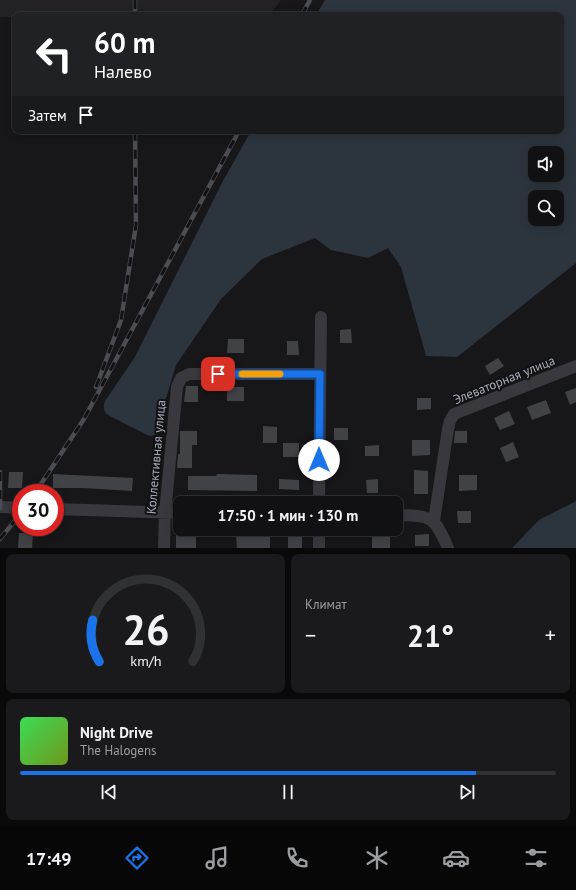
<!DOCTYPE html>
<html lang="ru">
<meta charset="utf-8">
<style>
body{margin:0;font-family:"PT Sans",sans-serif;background:#1a1a1c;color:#f1f3f6;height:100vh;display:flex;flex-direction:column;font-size:15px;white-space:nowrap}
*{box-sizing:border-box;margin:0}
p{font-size:13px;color:#9c9da0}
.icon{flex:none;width:22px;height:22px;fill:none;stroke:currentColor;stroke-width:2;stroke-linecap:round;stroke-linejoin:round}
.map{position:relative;height:548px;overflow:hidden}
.sheet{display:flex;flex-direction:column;gap:6px;padding:6px;background:#09090a;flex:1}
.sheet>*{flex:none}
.banner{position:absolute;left:12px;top:12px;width:552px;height:122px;border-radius:8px;box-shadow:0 2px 10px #0003,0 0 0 1px #303133;background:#202124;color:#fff;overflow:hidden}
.fabs{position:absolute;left:528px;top:146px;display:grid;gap:8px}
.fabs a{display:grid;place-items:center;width:36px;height:36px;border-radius:8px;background:#111113;box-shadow:0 2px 10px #0003,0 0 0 1px #303133;font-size:20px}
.speed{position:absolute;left:12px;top:484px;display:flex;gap:8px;font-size:20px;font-weight:700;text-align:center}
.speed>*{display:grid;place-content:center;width:52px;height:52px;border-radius:50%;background:#111113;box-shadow:0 2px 10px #0003,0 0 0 1px #303133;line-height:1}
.speed .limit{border:6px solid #d22;background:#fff;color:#111}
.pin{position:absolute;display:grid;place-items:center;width:34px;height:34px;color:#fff;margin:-17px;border-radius:8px;box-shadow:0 2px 6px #0006}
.me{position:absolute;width:44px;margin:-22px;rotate:0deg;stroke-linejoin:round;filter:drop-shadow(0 0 3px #0008)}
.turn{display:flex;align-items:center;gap:14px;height:84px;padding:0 16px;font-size:18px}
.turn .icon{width:52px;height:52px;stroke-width:2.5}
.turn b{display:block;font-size:28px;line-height:34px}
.then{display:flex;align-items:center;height:38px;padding:0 16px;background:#0003;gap:8px;font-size:15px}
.big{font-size:30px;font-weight:700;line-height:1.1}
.sheet .tile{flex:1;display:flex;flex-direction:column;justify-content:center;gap:6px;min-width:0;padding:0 14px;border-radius:8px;background:#1a1a1c}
.sheet .dial{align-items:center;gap:0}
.dial svg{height:104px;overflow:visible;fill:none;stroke:#303133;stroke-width:7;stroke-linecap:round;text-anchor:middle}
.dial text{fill:#f1f3f6;stroke:none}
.song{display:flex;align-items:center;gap:12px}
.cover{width:48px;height:48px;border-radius:6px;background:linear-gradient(135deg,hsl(130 70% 55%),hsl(80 70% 35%))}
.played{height:4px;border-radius:2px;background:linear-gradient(90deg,#1a73e8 85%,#303133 85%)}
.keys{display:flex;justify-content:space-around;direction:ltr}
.heat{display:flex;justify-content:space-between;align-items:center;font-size:22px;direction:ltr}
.sheet .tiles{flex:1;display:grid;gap:6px;grid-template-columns:1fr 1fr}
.tile:last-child{grid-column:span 2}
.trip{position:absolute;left:173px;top:496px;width:230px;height:40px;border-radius:8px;background:#111113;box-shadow:0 2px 10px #0003,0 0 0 1px #303133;font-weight:700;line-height:40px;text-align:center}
.menu{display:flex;height:64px;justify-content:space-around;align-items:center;background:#070708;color:#9c9da0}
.menu .icon{width:28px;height:28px}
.menu .active{color:#1a73e8}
.menu b{font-size:18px;color:#f1f3f6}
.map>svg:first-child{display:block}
.built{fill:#232326}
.water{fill:#2c353e;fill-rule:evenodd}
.building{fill:#414246}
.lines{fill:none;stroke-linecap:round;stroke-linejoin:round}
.minor{stroke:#38383e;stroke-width:12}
.rail-casing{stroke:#4b4c54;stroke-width:4.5}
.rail{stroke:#121214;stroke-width:3;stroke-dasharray:9;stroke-linecap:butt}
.route-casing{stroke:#114b97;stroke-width:10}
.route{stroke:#1a73e8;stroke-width:7}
.slow{stroke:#f59e0b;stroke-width:7}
.labels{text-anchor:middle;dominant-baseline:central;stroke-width:4;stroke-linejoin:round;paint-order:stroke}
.street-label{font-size:13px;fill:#a8adba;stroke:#121214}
</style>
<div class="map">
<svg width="576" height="548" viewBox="0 0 576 548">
<rect width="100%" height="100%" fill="#171719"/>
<!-- built -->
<path class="built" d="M0 0H281L270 15H15V17H0Z"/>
<!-- water -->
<path class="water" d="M325 0H576V263L457 357 426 356 401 267 388 248 368 258 331 250 315 238 262 259 221 299 176 365 155 435 150 436 145 434 108 415C103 411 103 407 105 401L135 357 223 181 251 131H561V15H316ZM535 153H557V175H535ZM535 197H557V219H535Z
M576 501V548H512L539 520Z"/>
<!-- building -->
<path class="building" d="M351 329 352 343H340V330Z
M228 339H244V353H227Z
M287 341H298L299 355H287Z
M498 358 504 366 490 375 485 366Z
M186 386H198V402H184Z
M227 387H244V401H227Z
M576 388V402L570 405 565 392Z
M417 398H431V409L417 410Z
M546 400 551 413 532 420 527 407Z
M509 411 515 424 500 430 494 418Z
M263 426 277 427V443H263Z
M334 428H348V440H334Z
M180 431H197V445H192V468H177L178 454H180Z
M455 431H467V443H454Z
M412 440H430V455L412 456Z
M513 442 519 457 506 462 500 448Z
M283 443H299V457H283Z
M379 445V456H365V446Z
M414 470 428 471V494H414Z
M9 472H23L22 488H8Z
M53 474 133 478 132 491 83 488H53Z
M217 474 257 475V491L188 490V476H216Z
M459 475H477V490L459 491Z
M279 479 299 480V490L279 489Z
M378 479V493H367L366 480Z
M457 511H471V523H458Z
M256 529 270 530V548H237L236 534 256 533Z
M288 531H302V548H288Z
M19 533H33L32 548H18Z
M196 533V548H176V534Z
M372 533H390V548H372Z
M429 534V546H415V535Z"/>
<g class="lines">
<!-- minor -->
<path class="minor" d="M319 503 321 317
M0 507 21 508
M55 509 180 513
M396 515C431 516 434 515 448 548
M434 521 448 429 450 421 454 414 576 366
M319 529V548
M164 548 165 513 177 387 181 378 189 374H320"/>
<!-- rail casing -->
<g class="rail-casing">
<path id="rail" d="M135 0V15
M302 15 310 0
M96 387 121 320 136 225 135 131
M0 472V508
M35 493 84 419 239 131
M0 539 21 513"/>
</g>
<!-- rail -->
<use href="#rail" class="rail"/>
</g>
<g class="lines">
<!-- route casing -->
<g class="route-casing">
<path id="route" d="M218 374H320L319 460"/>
</g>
<!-- route -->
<use href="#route" class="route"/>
<!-- slow -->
<path class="slow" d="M242 374H280"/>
</g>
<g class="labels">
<!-- street labels -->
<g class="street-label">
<text transform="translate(504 380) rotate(-22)">Элеваторная улица</text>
<text transform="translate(156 457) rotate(-85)">Коллективная улица</text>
</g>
</g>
</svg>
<div class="fabs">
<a><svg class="icon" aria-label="sound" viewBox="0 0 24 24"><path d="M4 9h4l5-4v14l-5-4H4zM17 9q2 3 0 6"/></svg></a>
<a><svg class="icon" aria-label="search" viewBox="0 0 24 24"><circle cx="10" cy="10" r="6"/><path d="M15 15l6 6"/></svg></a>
</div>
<div class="speed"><div class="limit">30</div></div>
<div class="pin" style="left:218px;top:374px;background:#d93025"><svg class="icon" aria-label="arrive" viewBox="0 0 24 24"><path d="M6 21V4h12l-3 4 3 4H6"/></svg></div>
<svg class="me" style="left:319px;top:460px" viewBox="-20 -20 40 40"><circle r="19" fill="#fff"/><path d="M0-13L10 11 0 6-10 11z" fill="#1a73e8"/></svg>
<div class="trip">17:50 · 1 мин · 130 m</div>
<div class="banner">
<div class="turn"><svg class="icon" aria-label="left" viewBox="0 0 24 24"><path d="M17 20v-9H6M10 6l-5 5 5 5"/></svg><div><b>60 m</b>Налево</div></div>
<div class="then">Затем<svg class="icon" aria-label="arrive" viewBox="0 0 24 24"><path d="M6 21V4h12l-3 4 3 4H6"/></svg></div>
</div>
</div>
<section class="sheet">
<div class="tiles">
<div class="tile dial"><svg viewBox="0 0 100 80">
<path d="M14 69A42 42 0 1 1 86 69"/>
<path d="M14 69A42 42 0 0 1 9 37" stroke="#1a73e8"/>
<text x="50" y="56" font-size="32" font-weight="700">26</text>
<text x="50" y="72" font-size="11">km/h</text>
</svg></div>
<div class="tile"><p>Климат</p>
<div class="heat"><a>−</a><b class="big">21°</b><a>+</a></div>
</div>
<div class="tile">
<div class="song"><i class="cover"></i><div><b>Night Drive</b><p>The Halogens</p></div></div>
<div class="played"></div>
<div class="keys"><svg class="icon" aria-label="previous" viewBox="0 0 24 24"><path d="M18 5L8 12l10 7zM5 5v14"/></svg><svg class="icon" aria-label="pause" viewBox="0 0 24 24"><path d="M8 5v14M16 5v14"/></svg><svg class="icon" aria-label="next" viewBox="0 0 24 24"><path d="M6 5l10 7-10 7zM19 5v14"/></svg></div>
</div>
</div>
</section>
<nav class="menu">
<b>17:49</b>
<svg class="icon active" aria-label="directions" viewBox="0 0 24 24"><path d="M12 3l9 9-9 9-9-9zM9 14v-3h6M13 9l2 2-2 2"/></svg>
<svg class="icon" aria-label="music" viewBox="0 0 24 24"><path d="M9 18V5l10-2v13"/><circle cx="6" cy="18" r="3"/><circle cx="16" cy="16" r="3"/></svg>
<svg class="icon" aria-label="phone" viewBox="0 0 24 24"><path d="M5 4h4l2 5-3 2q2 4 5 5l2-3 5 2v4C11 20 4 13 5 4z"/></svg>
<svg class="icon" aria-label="climate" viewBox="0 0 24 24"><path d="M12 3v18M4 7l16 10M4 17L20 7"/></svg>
<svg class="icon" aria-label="car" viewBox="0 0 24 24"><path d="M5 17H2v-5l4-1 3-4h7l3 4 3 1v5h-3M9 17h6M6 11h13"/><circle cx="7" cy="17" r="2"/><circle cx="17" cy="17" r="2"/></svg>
<svg class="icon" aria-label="filters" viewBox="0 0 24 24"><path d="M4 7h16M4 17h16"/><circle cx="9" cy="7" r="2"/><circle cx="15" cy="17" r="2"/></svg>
</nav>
